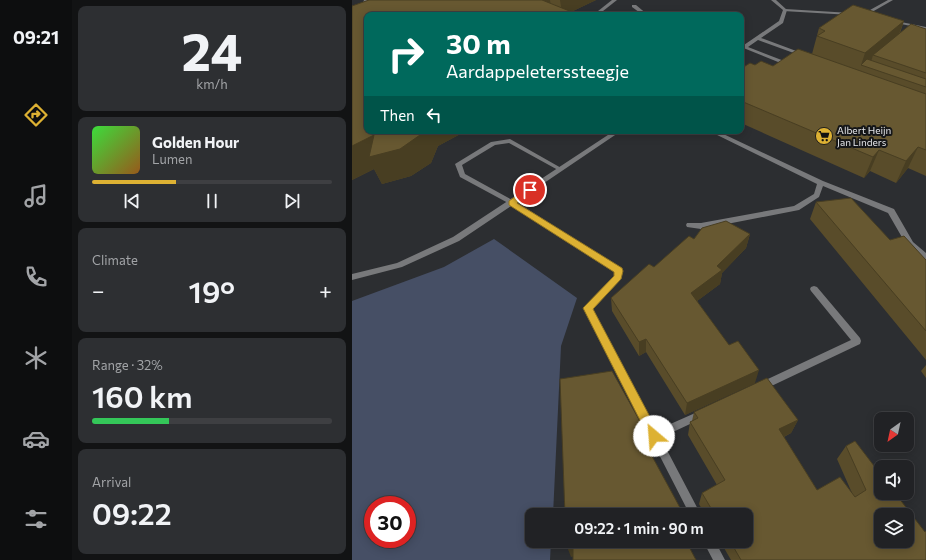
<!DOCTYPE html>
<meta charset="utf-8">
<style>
body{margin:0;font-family:Commissioner,sans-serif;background:#2d2f32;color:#f1f3f6;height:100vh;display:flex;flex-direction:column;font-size:15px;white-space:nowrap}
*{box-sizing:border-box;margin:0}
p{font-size:13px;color:#a2a4a7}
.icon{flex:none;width:22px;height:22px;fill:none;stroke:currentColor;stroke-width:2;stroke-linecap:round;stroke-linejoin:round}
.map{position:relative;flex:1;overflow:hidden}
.panel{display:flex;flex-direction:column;gap:6px;padding:6px;background:#121314;width:280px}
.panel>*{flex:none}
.guide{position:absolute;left:12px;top:12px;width:380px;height:122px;border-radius:8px;box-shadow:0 2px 10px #0003,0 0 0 1px #3e3f42;background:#00695c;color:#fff;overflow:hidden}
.needle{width:26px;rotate:213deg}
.tools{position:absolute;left:522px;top:412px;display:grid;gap:8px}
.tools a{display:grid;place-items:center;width:40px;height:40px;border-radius:8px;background:#212225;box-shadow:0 2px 10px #0003,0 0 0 1px #3e3f42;font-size:20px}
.speed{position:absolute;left:12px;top:496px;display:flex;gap:8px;font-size:20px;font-weight:700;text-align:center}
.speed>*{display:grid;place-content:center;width:52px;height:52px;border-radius:50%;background:#212225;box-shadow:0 2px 10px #0003,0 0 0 1px #3e3f42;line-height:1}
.speed .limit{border:6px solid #d22;background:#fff;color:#111}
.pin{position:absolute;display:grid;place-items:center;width:34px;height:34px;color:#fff;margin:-17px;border:2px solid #fff;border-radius:50%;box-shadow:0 1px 4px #0007}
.me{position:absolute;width:44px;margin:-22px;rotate:333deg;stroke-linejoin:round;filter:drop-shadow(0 0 3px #0008)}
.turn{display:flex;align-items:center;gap:14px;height:84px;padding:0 16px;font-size:18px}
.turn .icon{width:52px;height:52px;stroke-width:2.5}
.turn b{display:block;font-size:28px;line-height:34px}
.then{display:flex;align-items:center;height:38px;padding:0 16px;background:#0003;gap:8px;font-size:15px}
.big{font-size:30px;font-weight:600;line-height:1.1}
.panel .tile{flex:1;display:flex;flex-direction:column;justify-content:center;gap:6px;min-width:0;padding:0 14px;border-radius:8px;background:#2d2f32}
.panel .dial{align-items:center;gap:0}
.dial b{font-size:52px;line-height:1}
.song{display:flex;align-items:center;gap:12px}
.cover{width:48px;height:48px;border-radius:6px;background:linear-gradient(135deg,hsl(120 70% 55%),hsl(30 70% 35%))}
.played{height:4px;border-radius:2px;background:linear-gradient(90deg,#ddb133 35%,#3e3f42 35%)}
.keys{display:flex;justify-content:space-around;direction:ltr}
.heat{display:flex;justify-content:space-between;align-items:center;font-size:22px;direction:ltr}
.charge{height:6px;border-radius:3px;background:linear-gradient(90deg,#34c759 32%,#3e3f42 0)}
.trip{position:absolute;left:173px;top:508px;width:228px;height:40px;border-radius:8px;background:#212225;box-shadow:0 2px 10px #0003,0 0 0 1px #3e3f42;font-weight:600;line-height:40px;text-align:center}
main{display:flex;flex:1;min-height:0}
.dock{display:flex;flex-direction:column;width:72px;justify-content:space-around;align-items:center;background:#0d0e0f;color:#a2a4a7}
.dock .icon{width:28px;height:28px}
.dock .active{color:#ddb133}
.dock b{font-size:18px;color:#f1f3f6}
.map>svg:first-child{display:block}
.green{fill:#464f65;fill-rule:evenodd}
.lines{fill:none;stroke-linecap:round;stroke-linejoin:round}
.service{fill:#78797b;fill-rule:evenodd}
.pedestrian{fill:#78797b;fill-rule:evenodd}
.minor{fill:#78797b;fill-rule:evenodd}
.tertiary{fill:#78797b;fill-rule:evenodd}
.wall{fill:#594c2a}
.shaded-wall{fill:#483e22}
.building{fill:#675831;stroke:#483e22;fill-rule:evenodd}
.route{fill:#ddb133;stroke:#907321}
.labels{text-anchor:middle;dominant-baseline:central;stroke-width:4;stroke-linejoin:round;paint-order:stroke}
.far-poi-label{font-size:10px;fill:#e5e6e9;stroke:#151618;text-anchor:start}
</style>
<main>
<nav class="dock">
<b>09:21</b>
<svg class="icon active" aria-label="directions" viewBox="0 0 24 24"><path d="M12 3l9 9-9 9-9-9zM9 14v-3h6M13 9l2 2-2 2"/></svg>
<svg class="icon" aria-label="music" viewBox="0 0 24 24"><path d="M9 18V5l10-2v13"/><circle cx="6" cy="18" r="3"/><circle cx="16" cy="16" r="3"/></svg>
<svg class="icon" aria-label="phone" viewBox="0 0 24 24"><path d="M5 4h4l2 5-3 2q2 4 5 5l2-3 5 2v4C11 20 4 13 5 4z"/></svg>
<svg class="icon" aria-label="climate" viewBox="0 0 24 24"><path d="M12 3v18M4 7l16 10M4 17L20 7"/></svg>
<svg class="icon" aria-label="car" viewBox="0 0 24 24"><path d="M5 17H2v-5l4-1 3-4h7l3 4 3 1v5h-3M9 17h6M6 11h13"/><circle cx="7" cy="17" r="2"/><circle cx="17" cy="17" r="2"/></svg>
<svg class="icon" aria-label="filters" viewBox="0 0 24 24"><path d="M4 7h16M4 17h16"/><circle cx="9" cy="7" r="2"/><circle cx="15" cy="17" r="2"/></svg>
</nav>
<section class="panel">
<div class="tile dial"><b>24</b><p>km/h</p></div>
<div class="tile">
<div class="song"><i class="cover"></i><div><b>Golden Hour</b><p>Lumen</p></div></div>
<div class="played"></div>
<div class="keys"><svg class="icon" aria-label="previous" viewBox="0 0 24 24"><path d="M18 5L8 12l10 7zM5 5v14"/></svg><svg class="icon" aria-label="pause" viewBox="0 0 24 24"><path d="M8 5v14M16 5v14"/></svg><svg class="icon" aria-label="next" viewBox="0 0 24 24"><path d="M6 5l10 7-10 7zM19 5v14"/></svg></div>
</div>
<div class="tile"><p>Climate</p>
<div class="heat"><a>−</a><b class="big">19°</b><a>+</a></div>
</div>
<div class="tile"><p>Range · 32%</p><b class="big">160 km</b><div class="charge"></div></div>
<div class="tile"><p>Arrival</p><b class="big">09:22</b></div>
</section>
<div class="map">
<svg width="574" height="560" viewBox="0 0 574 560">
<rect width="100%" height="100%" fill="#2c2e31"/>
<!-- green -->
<path class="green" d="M142 239 225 298 209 346 201 515H180V541H199L198 560H0V301L92 267ZM21 505H55V539H21Z"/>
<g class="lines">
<!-- service -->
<path class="service" d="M536 0H541L513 16 509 15Z
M280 5H284L296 15H291L280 7Z
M357 131H365L471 181 542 209 561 242 574 253V260L555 246 536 213 471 186 467 197 447 210 349 229 335 227 334 225 335 223H349L442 206 462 194 465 184Z
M158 139 211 169 210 170H206L157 143 143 145 110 165 113 174 162 201 164 203 162 205H160L108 177 103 164 139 142Z
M462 286 465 287 508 338 509 341 508 344 411 390 408 391 405 390 403 387 405 384 499 340 459 291 458 289 459 287Z
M350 410 353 411 355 414 353 417 306 439 302 441 298 439 297 436 298 433Z"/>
<!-- pedestrian -->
<path class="pedestrian" d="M260 0H265L246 15H241Z"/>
<!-- minor -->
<path class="minor" d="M12 0H16L12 12 0 17V14L8 11Z
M433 9 499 13 501 14 499 15 431 11V10Z
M539 20 574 27V29L539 22Z
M262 131H269L164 202 269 269 270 277 269 279 241 309 349 515H338L232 308 262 276V272L159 206 107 241 50 267 0 280V274L45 263 101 237Z
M351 541H363L373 560H361Z"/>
<!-- tertiary -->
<path class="tertiary" d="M419 0H424L435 10 431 23 409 38 455 55 450 56 406 40 396 47 440 64V66H436L389 47 427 21 431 10Z"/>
</g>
<!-- wall -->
<path class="wall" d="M17 0H244L221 11 219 12H220L221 15H15V131H114L86 146 79 163 59 176 30 184 22 169 0 180V6Z
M552 21 548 33 574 29V176L556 168 544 183 518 171 512 178 389 123V68L403 65 421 66 460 54 467 28Z
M464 202 574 260V360L458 219Z
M398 234 394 248 370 273 368 284 345 301 403 383 333 415 294 352 287 356 260 311 259 298 302 267Z
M574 365V378L569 371Z
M342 412 446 420 439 433 432 437 465 490 500 493 485 459 494 446 574 560H379L368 541H394V515H353L347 504 350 493 365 485 336 435 338 422 340 421Z"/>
<!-- shaded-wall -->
<path class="shaded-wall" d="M175 0H198L200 14Z
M208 0H244L221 11 210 13Z
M220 12 221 15H215Z
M552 21 545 39 521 55 519 62 509 65 513 53Z
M71 131H114L86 146 79 163 59 176 30 184 22 169 0 180V146L22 135Z
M566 147 556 168 544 183 554 161Z
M527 150 518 171 512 178 521 157Z
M398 234 394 248 370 273 368 284 337 307 339 293 365 266Z
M294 339V352L287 356V342Z
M407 370 403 383 333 415 335 403Z
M446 420 439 433 421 442 427 429Z
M300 443 299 461 294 445Z
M221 542 226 555 219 557 214 544Z"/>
<!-- building -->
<path class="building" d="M17 0H190L220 12 215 15H216H15V131H71L68 135 48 149 17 157 22 135 0 146V6Z
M501 5 552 21 513 53 465 36 473 31 467 28Z
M559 24 574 29V73L521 55Z
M446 49 574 94V150L566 147 554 161 527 150 521 157 389 101V68H390L398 63 403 65 409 61 421 66Z
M515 59 574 79V87L509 65Z
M499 198 538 240 552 236 574 260V331L464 202Z
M374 221 398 234 365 266 370 270 339 293 377 345 386 341 407 370 335 403 294 339 287 342 259 298 297 264 302 267 337 236 342 239 350 228Z
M260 371 300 443 294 445 332 515H213L208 379Z
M415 378 446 420 427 429 465 490 488 477 503 497 514 490 494 446 503 441 529 475V493H543L573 532 574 531V560H389L378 541H394V515H363L350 493 373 480 338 422 346 418 342 412ZM529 515H555V541H529Z
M214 541H334L344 560H221V542L214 544Z"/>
<!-- route -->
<path class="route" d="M175 188H178L182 190 165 203 270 268 271 271 269 279 241 309 306 432 308 436 306 440 302 442 298 440 231 308 262 276V272L157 205V201Z"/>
<!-- icons -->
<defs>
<g id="supermarket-disc" transform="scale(0.9)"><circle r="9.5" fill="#ddb133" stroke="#151618"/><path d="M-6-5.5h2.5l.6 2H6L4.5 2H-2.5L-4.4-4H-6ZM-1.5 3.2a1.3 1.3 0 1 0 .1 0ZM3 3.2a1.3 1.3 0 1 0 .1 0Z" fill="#111"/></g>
</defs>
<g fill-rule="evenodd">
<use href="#supermarket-disc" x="472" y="136"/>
</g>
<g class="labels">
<!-- far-poi labels -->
<g class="far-poi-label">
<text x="485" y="130">Albert Heijn<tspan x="485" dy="12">Jan Linders</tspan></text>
</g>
</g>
</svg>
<div class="tools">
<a><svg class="needle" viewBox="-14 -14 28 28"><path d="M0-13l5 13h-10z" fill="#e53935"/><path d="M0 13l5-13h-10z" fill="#a2a4a7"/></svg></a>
<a><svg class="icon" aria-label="sound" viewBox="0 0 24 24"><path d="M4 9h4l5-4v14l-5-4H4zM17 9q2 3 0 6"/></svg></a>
<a><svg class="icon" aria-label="layers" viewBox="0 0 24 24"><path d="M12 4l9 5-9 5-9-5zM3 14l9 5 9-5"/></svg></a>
</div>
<div class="speed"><div class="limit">30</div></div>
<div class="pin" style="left:178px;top:190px;background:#d93025"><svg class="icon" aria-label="arrive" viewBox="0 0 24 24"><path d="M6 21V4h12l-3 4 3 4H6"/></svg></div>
<svg class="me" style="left:302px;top:436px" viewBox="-20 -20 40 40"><circle r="19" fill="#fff"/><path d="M0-13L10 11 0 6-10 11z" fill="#ddb133"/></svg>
<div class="trip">09:22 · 1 min · 90 m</div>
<div class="guide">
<div class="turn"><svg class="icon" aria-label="right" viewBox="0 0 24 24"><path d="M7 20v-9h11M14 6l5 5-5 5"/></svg><div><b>30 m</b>Aardappeleterssteegje</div></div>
<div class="then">Then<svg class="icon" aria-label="left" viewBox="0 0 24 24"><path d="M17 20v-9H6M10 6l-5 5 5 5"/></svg></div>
</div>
</div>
</main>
